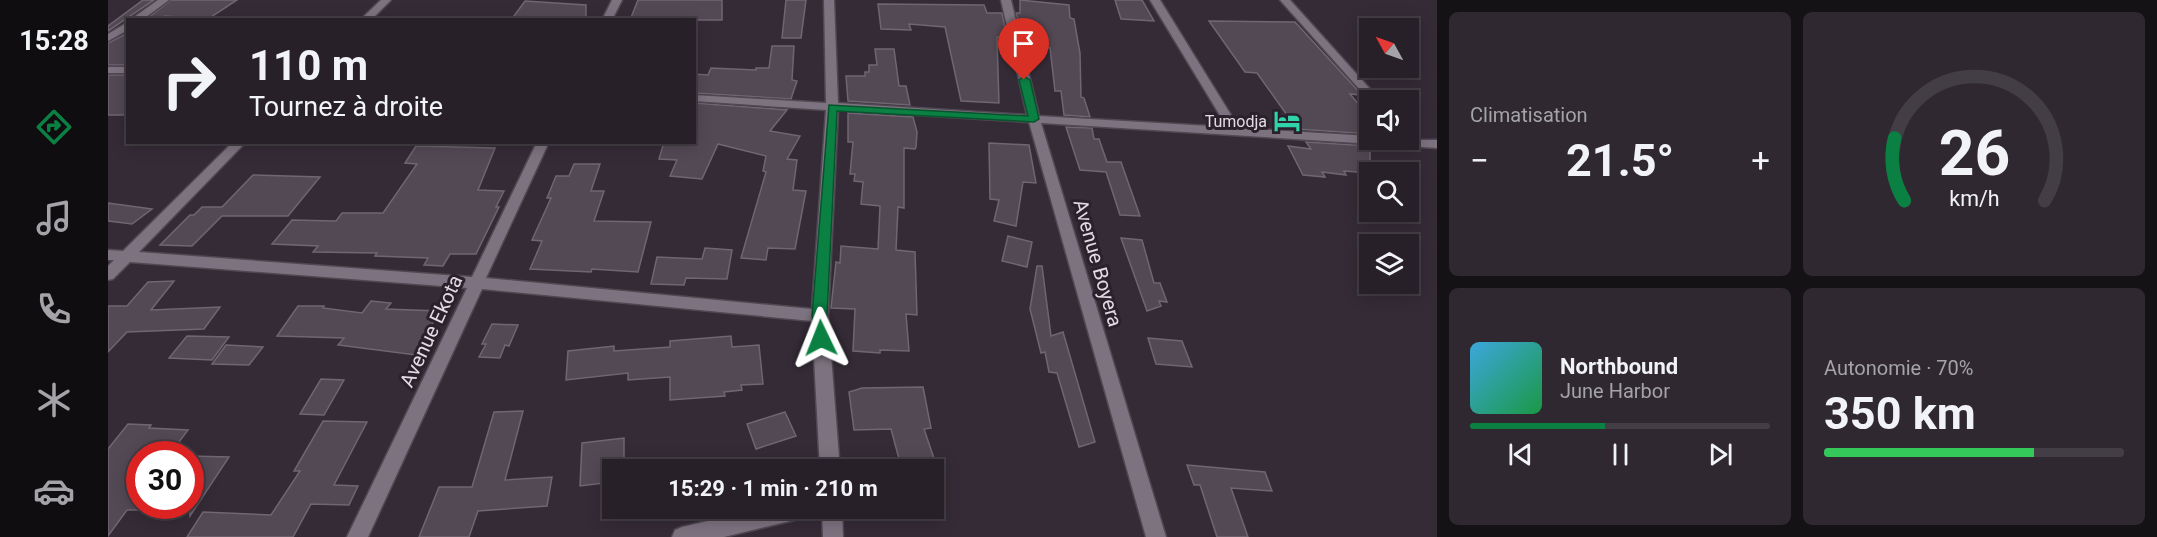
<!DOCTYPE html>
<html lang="fr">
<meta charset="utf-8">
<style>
body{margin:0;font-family:Roboto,sans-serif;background:#2f2830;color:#f1f3f6;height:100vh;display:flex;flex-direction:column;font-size:22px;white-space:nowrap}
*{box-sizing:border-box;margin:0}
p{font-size:20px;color:#a4a3a8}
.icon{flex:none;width:33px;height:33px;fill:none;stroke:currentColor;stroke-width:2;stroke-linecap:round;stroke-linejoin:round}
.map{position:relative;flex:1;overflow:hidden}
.panel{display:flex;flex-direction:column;gap:12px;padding:12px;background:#151216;width:720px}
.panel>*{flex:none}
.top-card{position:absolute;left:18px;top:18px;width:570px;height:126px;border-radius:0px;box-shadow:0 3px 15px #0003,0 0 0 2px #433e45;background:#272028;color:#f1f3f6;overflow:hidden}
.needle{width:39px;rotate:310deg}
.buttons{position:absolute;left:1251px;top:18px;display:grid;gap:12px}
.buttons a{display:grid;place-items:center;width:60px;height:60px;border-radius:0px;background:#272028;box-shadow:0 3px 15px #0003,0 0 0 2px #433e45;font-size:30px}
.speed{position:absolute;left:18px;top:441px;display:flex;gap:12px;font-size:30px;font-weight:700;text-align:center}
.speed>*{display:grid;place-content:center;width:78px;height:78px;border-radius:50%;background:#272028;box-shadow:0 3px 15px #0003,0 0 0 2px #433e45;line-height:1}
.speed .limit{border:9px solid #d22;background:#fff;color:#111}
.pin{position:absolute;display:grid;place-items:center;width:51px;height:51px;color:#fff;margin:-62px -26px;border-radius:50% 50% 50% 0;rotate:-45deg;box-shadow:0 0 6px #0007}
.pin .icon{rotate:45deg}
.me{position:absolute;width:66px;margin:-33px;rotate:358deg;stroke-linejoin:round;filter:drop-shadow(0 0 4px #0008)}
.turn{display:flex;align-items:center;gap:21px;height:126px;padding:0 24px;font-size:27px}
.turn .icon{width:78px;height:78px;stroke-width:2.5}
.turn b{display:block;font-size:42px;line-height:51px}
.big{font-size:45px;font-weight:700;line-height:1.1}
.panel .card{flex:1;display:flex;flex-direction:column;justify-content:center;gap:9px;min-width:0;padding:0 21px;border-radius:9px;background:#2f2830}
.panel .dial{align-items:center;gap:0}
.dial svg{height:156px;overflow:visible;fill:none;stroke:#433e45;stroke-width:7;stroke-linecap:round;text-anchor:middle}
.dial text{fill:#f1f3f6;stroke:none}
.song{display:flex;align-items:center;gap:18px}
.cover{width:72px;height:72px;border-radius:9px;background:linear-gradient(135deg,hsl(200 70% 55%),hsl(140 70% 35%))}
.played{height:6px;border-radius:3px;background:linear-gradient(90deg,#0b8043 45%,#433e45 45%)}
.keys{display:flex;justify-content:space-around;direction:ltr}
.heat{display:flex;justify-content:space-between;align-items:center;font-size:33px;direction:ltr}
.charge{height:9px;border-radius:4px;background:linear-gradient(90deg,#34c759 70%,#433e45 0)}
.panel .tiles{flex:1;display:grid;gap:12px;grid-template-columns:repeat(2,1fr)}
.trip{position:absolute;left:494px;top:459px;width:342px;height:60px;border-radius:0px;background:#272028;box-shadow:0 3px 15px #0003,0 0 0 2px #433e45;font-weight:700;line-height:60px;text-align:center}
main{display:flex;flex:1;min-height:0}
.dock{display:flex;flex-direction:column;width:108px;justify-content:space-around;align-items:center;background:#100d10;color:#a4a3a8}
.dock .icon{width:42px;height:42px}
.dock .current{color:#0b8043}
.dock b{font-size:27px;color:#f1f3f6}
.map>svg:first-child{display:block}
.building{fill:#534955;stroke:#706572;stroke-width:1.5}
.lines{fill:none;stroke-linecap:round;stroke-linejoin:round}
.minor-casing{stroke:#4f4751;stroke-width:3}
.minor{fill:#7d727f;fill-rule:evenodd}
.route{fill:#0b8043;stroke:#07532c;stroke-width:1.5}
.labels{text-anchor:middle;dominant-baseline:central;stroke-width:6;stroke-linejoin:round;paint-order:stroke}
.far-poi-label{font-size:16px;fill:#e1dbe3;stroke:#2a212c;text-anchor:end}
.street-label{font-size:20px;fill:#e1dbe3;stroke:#2a212c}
</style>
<main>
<nav class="dock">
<b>15:28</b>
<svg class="icon current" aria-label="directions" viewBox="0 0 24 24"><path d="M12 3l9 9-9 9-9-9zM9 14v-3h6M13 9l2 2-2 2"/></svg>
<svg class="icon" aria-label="music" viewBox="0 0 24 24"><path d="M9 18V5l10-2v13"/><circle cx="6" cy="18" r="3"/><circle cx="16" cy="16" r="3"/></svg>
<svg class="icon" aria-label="phone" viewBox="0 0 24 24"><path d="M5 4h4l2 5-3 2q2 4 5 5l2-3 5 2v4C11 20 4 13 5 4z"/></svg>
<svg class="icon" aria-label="climate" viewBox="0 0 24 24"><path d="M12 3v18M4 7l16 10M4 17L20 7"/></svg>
<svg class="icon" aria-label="car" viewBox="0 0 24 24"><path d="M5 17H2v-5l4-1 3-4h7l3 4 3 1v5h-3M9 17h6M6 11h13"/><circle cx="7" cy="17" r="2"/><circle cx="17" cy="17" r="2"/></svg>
</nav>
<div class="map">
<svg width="1329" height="537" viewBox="0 0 1329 537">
<rect width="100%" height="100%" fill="#342b36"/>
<!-- building -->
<path class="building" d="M35 0H46L0 31V26Z
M63 0H129L100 19 57 16 54 18H40Z
M530 0H614V20H522Z
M678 0H698L693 38H674Z
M912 0 961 5 962 18 966 19 972 53 973 97 976 98 982 117 956 115 953 91H947L942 48 932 47 931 41 915 40 908 13H912Z
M1007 0H1034L1046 21 1013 19Z
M417 1 478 5V20H403Z
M770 4 876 5 879 13H894L899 38 889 37 891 103 853 101 837 27 801 24 803 30 773 29Z
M1101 21 1187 22 1254 95 1242 94 1262 118V134L1189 129 1149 73 1137 72Z
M20 33V65H0V43Z
M664 46H686L684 80 689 81 683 99 586 93V74L600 75 603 68 648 70V68H661Z
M767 49H786L791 86H798L802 105 740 101 738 76H757V72H761V65H769Z
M0 75H20V115H0Z
M586 103 679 110 662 131 692 136 679 159 689 160 685 190 698 191 687 249 660 248 658 260 633 258 658 172 655 171 658 156 610 144 594 179 562 176 569 160 551 159 556 142H586Z
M740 113 805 117 809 132 808 147 807 149 796 148V208L790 207 788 250 807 252 809 315 798 314 801 351 772 350V353L745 351 747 309 723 308 728 262 732 263 733 246 770 249 772 206 753 204 755 182 746 181 747 174H742L745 142H740Z
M958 127 984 128 986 139H991L999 162H1013L1032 216 1012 215 998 172 972 170Z
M1198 142 1262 146V173L1236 171 1238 175 1214 172 1217 177 1195 175 1180 146 1203 149Z
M881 143 921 145 928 183 915 182 908 226 886 221 891 200 882 199Z
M308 146 387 148 370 190 396 191 388 207H391L368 254H342L335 266 316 265 320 258 267 256 269 253 205 252 210 246 164 244 184 220 228 221 234 213H275L309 164 297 163Z
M466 164H492L483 191H496L486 221 543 222 530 272 484 269 483 272 422 269 434 241 424 240 443 198H439L448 176H461Z
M145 175 212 177 180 216H114L84 246 52 245 82 215H86L94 207H114Z
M0 203 44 209 24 224 0 221Z
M900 236 924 242 919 267 894 261Z
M1013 238 1034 240 1046 283H1052L1059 302 1051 301 1053 306 1039 311Z
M597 248 624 250 619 279 578 278 576 285 543 284 549 257 594 259Z
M929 266H934L943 336 955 332 987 442 971 447 949 373 941 372 937 352 933 353 922 309Z
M66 281 43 310 112 307 96 329 19 332 0 352V306H19L40 282Z
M263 301 283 303 278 309 331 311 308 355 230 345 236 338 169 336 190 306H216L215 308 254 313Z
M384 324 410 325 401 346 397 345 392 358 371 357 378 344H374Z
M79 336 121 337 104 360 61 358Z
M623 336 624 347 651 345 655 384 633 385 634 390 616 392 617 396 562 400V377L520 380V373L458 380 460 351 506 346V351L562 347V341Z
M1040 338 1074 341 1084 367 1048 364Z
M118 345 155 347 141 365 104 364Z
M213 379 236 380 216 415 192 414Z
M815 387 823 428 816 429 830 470H794L783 429 746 430 741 392 754 388Z
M415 411 397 480 444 477 439 506 370 511 361 537H311L331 487H364L386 412Z
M677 412 688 436 648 449 639 424Z
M215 421 259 422 226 485 250 486 241 505 203 504 185 537H79L95 512 163 515 192 471H186Z
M20 424 43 425 41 428 80 430 62 454H32V510H19L0 536V449Z
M516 438V470H504V482L472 486 474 443Z
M82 456 121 457 82 516Z
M1079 465 1157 472 1164 491 1123 488 1140 537H1109L1092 485H1086Z"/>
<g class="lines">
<!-- minor casing -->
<g class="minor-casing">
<path id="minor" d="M50 0H61L34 20H22Z
M273 0H283L263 20H252Z
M504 0H514L504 20H494Z
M716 0H726L730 103 919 115 893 0H903L931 116 1119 127 1042 0H1052L1131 128 1262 136V140H1329V148L933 123 1058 537H1038L921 122 730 110 720 316 732 470H712L704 321 374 289 260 537H239L359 288 22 262 5 279 0 280V266L6 260H0V250L15 251 125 142H138L31 252 364 277 429 142H441L378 278 704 309 718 110 586 101V95L718 103Z
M1172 0H1182L1272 100 1262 101Z
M20 22V30L0 41V34Z
M0 67H20V73H0Z
M656 508H709L706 515 699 517 616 537H564L567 530 574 527Z
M714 508H734L735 537H715Z"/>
</g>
<!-- minor -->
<use href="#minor" class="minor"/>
</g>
<!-- route -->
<path class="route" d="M916 76 922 80 931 119 926 122 729 111 719 316 720 338 718 342H708L704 316 721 105 920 116 911 80Z"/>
<!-- icons -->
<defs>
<g id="hotel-bare" transform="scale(2.07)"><path d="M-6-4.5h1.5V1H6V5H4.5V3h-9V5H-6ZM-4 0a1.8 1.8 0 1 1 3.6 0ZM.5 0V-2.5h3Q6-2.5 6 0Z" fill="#30d4aa" stroke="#2a212c" stroke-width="2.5" paint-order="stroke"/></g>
</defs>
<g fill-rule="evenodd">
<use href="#hotel-bare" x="1179" y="121"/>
</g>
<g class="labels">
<!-- far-poi labels -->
<g class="far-poi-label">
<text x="1159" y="121">Tumodja</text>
</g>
<!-- street labels -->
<g class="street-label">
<text transform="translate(990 263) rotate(74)">Avenue Boyera</text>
<text transform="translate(323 331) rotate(-65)">Avenue Ekota</text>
</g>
</g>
</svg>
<div class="buttons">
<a><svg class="needle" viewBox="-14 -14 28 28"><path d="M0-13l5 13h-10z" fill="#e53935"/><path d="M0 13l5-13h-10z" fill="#a4a3a8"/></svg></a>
<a><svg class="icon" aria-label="sound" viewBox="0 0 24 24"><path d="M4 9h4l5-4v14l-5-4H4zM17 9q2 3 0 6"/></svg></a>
<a><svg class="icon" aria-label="search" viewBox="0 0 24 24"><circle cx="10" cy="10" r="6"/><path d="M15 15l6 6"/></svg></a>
<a><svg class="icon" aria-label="layers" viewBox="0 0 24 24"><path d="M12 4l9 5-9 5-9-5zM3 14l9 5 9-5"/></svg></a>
</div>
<div class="speed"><div class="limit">30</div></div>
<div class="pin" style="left:916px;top:80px;background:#d93025"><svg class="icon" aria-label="arrive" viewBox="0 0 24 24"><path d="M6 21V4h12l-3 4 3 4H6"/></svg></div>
<svg class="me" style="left:713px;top:338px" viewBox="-20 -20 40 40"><path d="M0-17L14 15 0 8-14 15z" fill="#0b8043" stroke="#fff" stroke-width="4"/></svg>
<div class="trip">15:29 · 1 min · 210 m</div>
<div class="top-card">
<div class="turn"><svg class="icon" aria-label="right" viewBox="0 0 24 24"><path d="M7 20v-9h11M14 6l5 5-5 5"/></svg><div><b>110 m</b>Tournez à droite</div></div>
</div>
</div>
<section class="panel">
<div class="tiles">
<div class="card"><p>Climatisation</p>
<div class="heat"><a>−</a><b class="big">21.5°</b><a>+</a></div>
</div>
<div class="card dial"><svg viewBox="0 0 100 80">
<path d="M14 69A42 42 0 1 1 86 69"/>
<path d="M14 69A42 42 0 0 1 9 37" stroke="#0b8043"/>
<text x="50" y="56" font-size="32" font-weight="700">26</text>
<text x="50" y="72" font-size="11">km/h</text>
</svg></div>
<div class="card">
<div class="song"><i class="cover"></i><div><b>Northbound</b><p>June Harbor</p></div></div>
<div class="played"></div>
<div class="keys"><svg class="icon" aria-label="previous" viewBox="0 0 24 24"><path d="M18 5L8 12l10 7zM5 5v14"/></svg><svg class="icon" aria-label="pause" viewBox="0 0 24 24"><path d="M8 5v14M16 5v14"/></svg><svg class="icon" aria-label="next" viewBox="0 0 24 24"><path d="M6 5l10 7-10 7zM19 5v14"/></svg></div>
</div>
<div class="card"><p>Autonomie · 70%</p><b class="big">350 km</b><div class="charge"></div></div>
</div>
</section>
</main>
